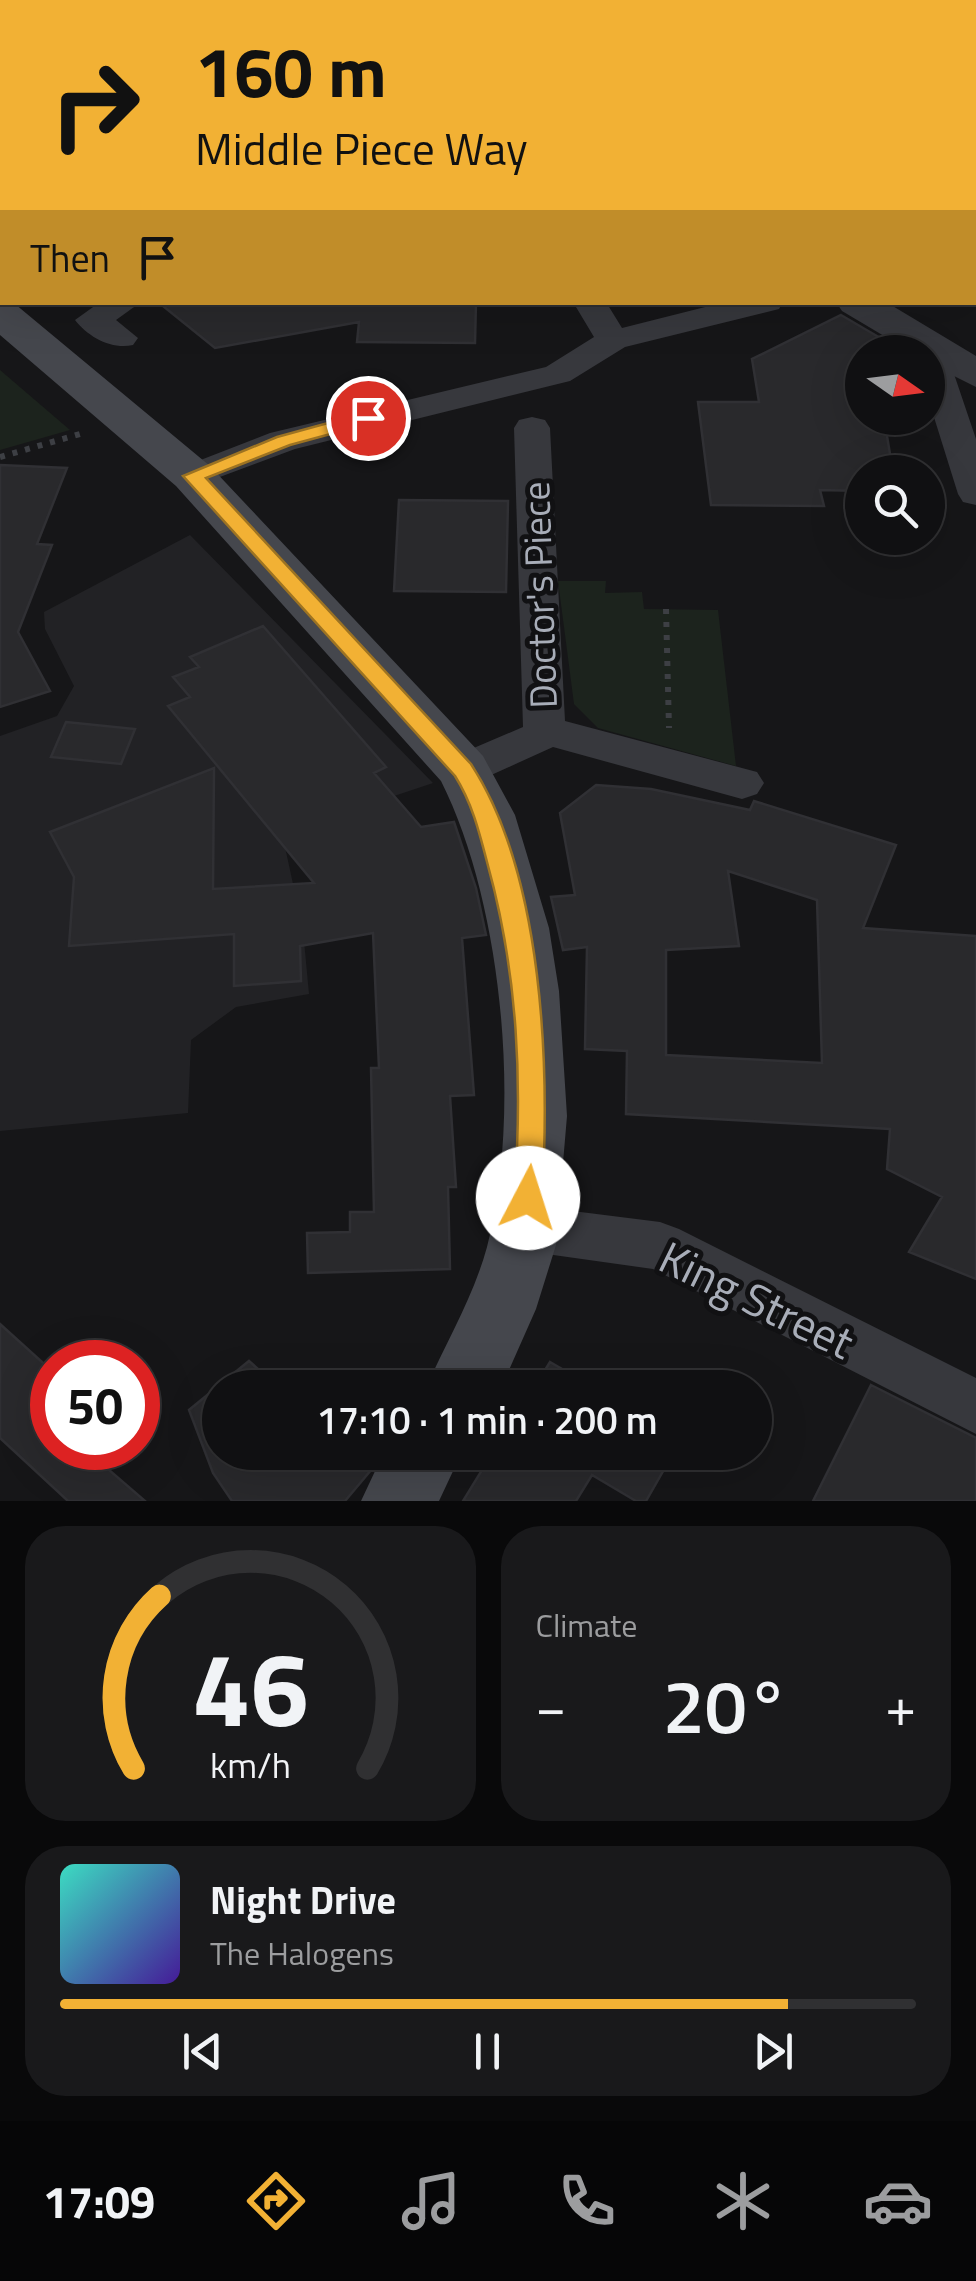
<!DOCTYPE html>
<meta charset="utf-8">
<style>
body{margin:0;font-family:"Titillium Web",sans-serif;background:#19191b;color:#f1f3f6;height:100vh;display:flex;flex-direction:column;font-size:38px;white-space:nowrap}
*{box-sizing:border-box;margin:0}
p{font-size:32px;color:#9c9d9f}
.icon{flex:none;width:55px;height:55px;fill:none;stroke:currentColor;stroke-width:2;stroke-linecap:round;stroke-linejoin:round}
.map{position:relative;height:1501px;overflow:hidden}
.side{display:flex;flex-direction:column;gap:25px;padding:25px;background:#09090a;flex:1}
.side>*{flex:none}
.top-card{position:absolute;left:0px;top:0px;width:978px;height:305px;box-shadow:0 10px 40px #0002,0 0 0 2px #303032;background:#f2b134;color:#111;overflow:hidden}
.needle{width:65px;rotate:104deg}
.tools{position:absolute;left:845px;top:335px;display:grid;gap:20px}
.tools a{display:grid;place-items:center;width:100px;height:100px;border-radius:50%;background:#101012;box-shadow:0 10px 40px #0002,0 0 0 2px #303032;font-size:50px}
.speed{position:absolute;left:30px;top:1340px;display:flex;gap:20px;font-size:50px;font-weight:700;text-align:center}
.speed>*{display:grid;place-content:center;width:130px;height:130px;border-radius:50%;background:#101012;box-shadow:0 10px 40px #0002,0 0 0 2px #303032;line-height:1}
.speed .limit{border:15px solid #d22;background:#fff;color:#111}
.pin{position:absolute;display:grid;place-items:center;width:85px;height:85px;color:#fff;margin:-42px;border:5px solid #fff;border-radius:50%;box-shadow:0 2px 10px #0007}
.me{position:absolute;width:110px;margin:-55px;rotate:5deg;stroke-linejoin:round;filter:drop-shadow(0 0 8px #0008)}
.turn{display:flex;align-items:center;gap:35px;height:210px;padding:0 30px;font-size:45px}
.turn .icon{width:130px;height:130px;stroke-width:2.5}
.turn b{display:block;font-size:70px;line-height:85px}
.then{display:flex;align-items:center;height:95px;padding:0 30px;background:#0003;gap:20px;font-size:38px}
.big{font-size:75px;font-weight:600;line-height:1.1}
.side .widget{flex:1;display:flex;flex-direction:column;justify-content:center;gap:15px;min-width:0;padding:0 35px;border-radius:40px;background:#19191b}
.side .dial{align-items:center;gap:0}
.dial svg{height:260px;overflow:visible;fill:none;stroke:#303032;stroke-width:7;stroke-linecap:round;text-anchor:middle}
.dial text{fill:#f1f3f6;stroke:none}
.song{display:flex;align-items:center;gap:30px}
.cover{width:120px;height:120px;border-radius:15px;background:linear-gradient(135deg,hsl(170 70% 55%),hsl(260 70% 35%))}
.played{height:10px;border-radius:5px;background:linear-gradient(90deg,#f2b134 85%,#303032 85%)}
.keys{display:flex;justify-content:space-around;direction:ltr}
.heat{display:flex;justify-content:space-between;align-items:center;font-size:55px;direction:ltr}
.side .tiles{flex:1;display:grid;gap:25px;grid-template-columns:1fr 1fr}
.widget:last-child{grid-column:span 2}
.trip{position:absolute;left:202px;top:1370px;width:570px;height:100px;border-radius:50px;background:#101012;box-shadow:0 10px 40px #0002,0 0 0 2px #303032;font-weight:600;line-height:100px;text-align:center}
.dock{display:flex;height:160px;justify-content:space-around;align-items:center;background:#060607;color:#9c9d9f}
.dock .icon{width:70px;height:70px}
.dock .selected{color:#f2b134}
.dock b{font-size:45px;color:#f1f3f6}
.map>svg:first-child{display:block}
.built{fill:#222225}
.green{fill:#1c231d}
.building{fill:#29292c;stroke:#303034;stroke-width:2.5;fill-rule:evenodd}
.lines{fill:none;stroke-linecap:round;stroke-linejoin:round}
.path{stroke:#3d3f44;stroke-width:6;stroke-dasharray:5 8;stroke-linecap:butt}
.service{fill:#37383d;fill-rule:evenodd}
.minor{fill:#37383d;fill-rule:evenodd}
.tertiary{fill:#37383d;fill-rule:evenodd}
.secondary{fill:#45474d;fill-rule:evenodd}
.route{fill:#f2b134;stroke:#9d7322;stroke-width:2.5}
.labels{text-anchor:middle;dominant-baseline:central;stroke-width:10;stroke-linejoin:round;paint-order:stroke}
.street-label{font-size:38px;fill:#a8adb8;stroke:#111113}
.near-street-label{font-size:45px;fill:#a8adb8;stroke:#111113}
</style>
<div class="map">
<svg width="976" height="1501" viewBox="0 0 976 1501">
<rect width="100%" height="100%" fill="#161618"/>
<!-- built -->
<path class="built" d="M525 0H976V242L975 2Z
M190 535 433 783 394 796 285 847 303 930 309 994 236 1007 191 1040 188 1113 0 1131V736L57 716 74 686 45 629 44 612Z"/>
<!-- green -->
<path class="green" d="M0 370 70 430 0 450Z
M558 581H606L605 593 642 592 644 609 718 610 736 766 598 728 574 704Z"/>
<!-- building -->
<path class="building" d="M158 302H476L475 343 357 342 359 322 215 348Z
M841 315 882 339 862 348V418H884L893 472H862V491L820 490 824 506 711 505 698 402H759L752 359Z
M0 465 67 468 37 544 52 545 18 632 50 691 0 707Z
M399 500 508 501 506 592 394 591Z
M263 626 386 767 374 773 421 827 454 822 476 888 486 935 462 938 474 1095 450 1096 456 1187H448L450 1269 308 1273 307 1233 350 1232V1212H374L371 1068H379L373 933 300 946 301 981 234 986V934L69 946 74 877 50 832 214 768 213 889 314 883 168 706 190 697 173 677 199 667 190 657Z
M66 722 135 729 121 764 51 757Z
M596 785 651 789 750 810 754 801 896 845 863 928 976 936V1279L909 1252 942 1197 887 1169 890 1129 626 1114 627 1051 585 1049 587 947 563 950 551 897 575 895 560 813ZM728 871 817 900 822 1063 666 1055V950L739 946Z
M0 1324 52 1371V1448H131L109 1470 145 1501H68L0 1438Z
M249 1361 279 1388H220V1452H351L371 1470 345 1501H232L213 1473 189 1410Z
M550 1362 595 1388H534Z
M871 1385 976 1438V1501H813Z
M493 1452H674L646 1501H636L592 1475 576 1501H463Z"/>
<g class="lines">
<!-- path -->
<path class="path" d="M0 457 80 434
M666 609 669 728"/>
<!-- service -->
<path class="service" d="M560 0H572L573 2H561Z
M758 0H770L771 2H759Z
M878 0H890L891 2H879Z
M0 122H2V130H0Z
M975 136H976V144H975Z
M975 173H976V181H975Z"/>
<!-- minor -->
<path class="minor" d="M309 0H335L336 2H310Z
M491 0H517V2H491Z
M0 27H2V43H0Z
M975 252H976V272H975Z
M100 302H141L116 320 138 338 133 345C112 350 88 337 75 320Z
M573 302H606L622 328 725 302H783L779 309 625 347 570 381 295 449 193 487 180 484 175 476 180 468 270 433 546 367 594 337Z
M950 348 962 351 967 358 954 374 976 439V505L963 502 958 494 928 398V363L938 351Z
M532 417 545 420 550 428 565 721 757 772 764 783 757 794 742 799 553 747 478 781 463 785 448 781 442 770 448 759 523 727 514 428 519 420Z
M525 1205 660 1222 679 1229 976 1378V1434L653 1269 525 1251 506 1244 499 1228 506 1212Z"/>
<!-- tertiary -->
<path class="tertiary" d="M836 302H886L976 356V387L928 363V352H911L842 311Z"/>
<!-- secondary -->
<path class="secondary" d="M0 300 15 304 210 466 483 756 515 815 549 928 559 991 567 1116 556 1245 536 1309 501 1388H426C447 1340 473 1298 487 1247 522 1114 503 904 441 781L176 486 0 335Z
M384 1452H462L439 1501H361Z"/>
</g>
<!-- route -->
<path class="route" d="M368 412 378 418 375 422 290 445 206 478 471 764C544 876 550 1068 542 1198L538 1207 528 1210 518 1207 514 1198C523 1084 518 973 487 862 479 831 472 803 455 776L183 476 277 437Z"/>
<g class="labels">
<!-- street labels -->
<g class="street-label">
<text transform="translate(539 595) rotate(-92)">Doctor's Piece</text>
</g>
<!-- near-street labels -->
<g class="near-street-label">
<text transform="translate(757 1299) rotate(26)">King Street</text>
</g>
</g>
</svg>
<div class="tools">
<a><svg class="needle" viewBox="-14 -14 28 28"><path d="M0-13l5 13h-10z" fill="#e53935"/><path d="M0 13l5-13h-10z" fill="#9c9d9f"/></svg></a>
<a><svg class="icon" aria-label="search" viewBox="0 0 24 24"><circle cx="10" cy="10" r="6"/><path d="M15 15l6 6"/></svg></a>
</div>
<div class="speed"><div class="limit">50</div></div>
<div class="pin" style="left:368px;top:418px;background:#d93025"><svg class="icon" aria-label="arrive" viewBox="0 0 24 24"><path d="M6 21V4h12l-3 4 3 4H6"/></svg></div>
<svg class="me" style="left:528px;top:1198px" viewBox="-20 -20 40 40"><circle r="19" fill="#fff"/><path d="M0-13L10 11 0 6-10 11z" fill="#f2b134"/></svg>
<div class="trip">17:10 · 1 min · 200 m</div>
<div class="top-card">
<div class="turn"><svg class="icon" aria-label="right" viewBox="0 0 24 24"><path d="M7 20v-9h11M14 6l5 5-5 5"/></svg><div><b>160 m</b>Middle Piece Way</div></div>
<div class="then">Then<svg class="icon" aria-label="arrive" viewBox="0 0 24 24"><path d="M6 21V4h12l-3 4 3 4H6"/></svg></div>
</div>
</div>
<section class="side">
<div class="tiles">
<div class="widget dial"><svg viewBox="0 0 100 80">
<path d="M14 69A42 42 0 1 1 86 69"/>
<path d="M14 69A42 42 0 0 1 22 16" stroke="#f2b134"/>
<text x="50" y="56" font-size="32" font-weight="700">46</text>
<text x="50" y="72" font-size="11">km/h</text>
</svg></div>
<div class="widget"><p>Climate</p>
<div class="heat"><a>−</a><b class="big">20°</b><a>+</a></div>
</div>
<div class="widget">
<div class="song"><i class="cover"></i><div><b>Night Drive</b><p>The Halogens</p></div></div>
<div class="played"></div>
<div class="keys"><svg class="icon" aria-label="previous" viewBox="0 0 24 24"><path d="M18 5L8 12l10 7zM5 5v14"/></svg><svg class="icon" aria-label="pause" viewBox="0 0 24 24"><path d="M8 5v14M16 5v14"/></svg><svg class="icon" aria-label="next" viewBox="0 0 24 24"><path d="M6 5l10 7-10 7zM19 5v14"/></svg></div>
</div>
</div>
</section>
<nav class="dock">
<b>17:09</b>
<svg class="icon selected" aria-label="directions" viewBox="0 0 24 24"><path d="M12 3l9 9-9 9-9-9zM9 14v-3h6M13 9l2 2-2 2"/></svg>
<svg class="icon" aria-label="music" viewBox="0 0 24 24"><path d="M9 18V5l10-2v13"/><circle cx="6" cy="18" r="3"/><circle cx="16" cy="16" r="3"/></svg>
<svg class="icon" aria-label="phone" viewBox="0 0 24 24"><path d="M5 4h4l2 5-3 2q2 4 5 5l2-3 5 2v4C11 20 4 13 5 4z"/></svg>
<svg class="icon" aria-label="climate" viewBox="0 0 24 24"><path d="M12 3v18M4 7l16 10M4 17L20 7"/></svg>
<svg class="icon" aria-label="car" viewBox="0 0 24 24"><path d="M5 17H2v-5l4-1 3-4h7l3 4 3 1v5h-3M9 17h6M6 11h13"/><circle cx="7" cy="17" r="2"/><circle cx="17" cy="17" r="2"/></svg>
</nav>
